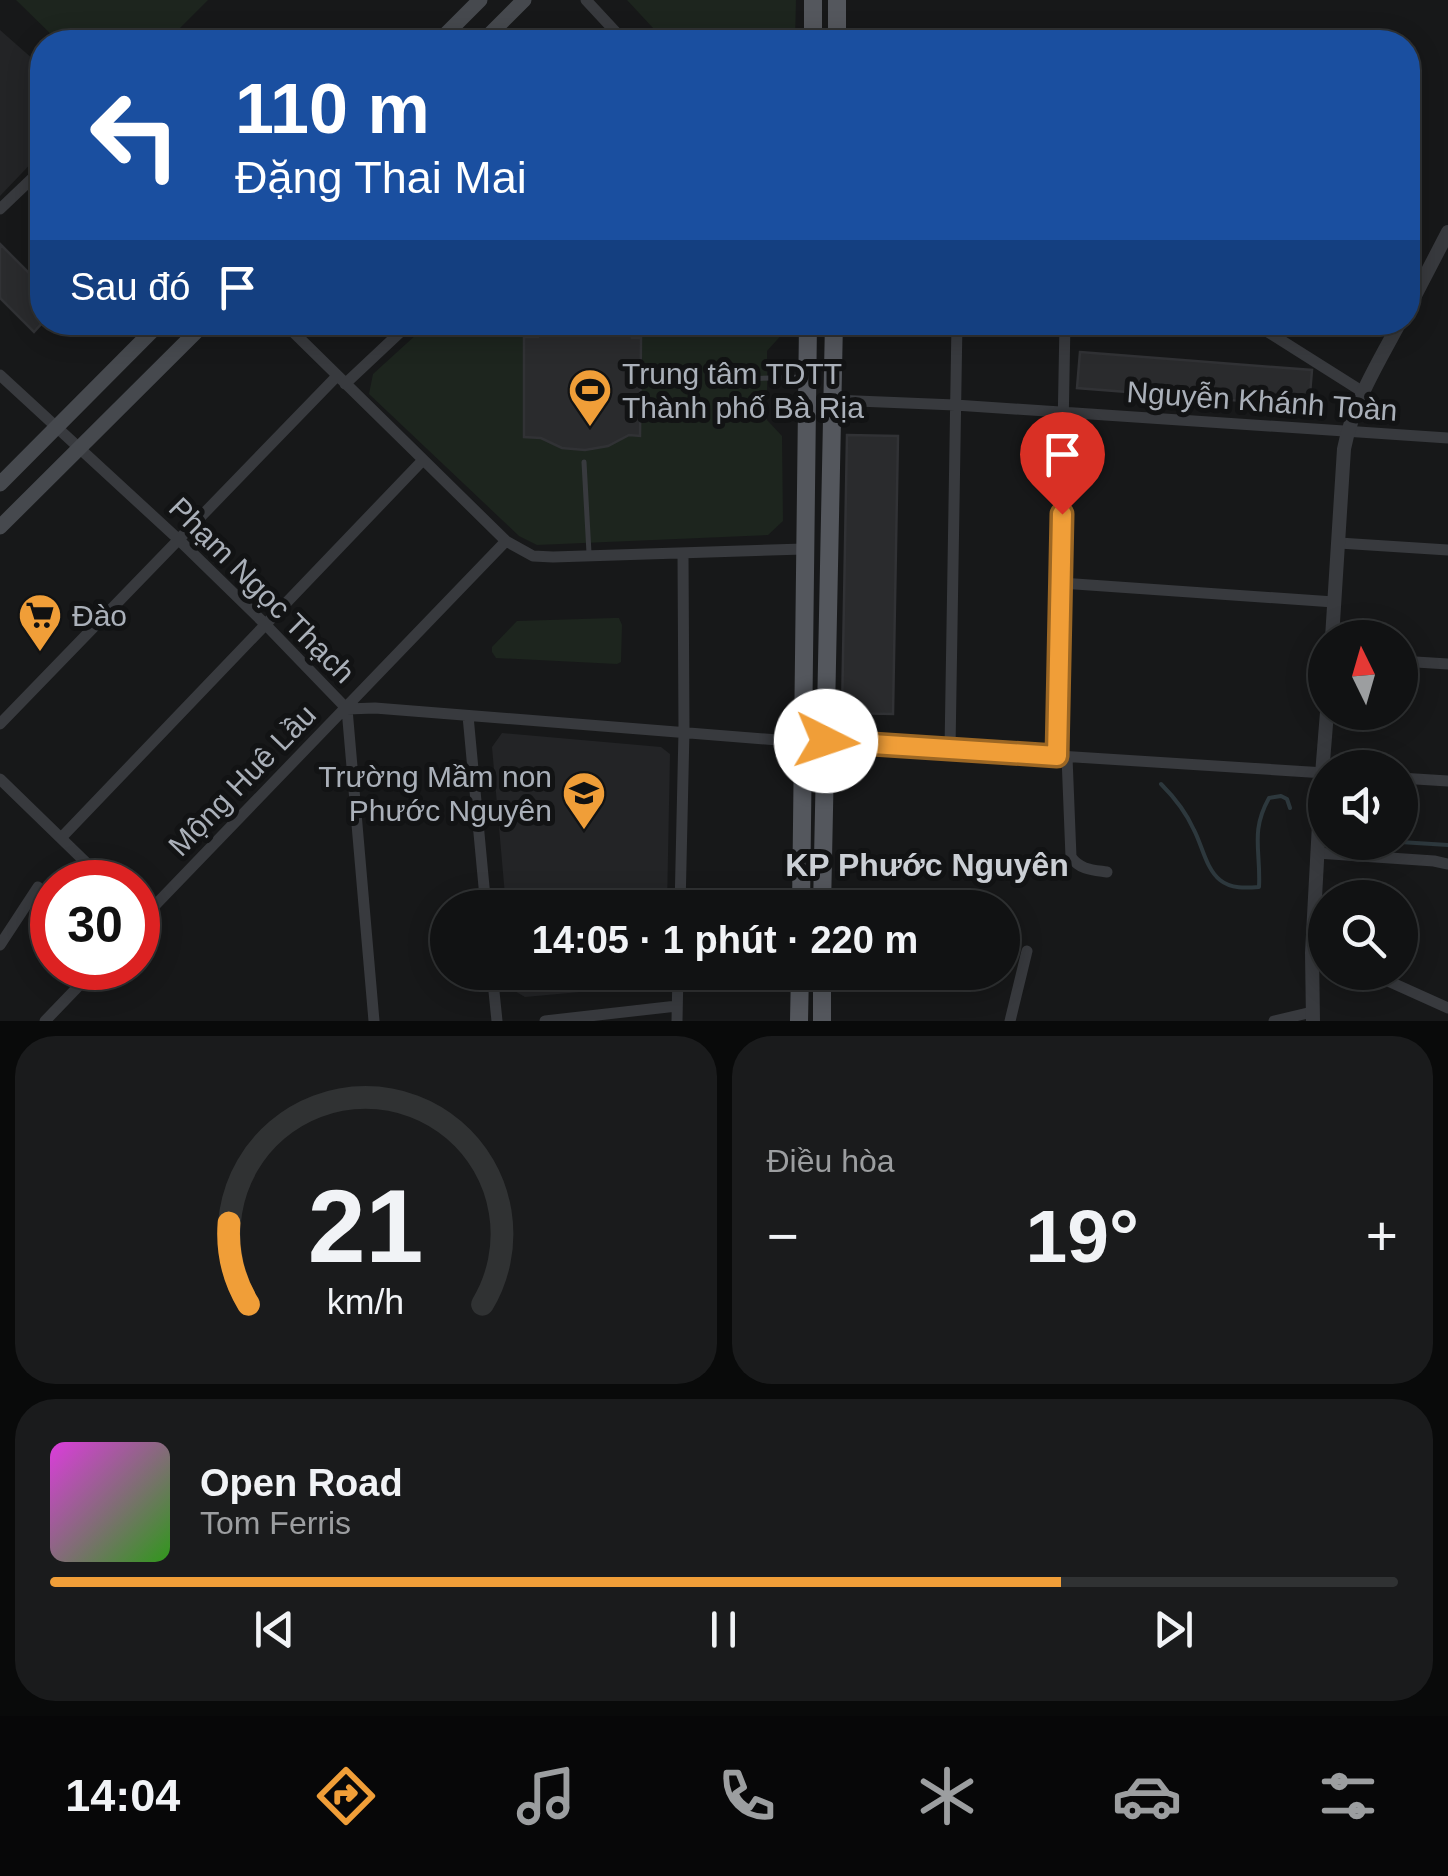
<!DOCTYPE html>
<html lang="vi">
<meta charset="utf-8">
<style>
body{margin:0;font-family:Arial,sans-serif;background:#1a1b1c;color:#f1f3f6;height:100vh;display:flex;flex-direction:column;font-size:38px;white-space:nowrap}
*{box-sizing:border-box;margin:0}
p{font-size:32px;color:#9c9ea0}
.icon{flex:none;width:55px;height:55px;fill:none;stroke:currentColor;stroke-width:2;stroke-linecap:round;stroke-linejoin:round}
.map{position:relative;height:1021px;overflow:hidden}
.drawer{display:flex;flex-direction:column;gap:15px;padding:15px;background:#090a0a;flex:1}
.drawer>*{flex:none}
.top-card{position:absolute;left:30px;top:30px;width:1390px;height:305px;border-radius:40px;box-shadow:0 5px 25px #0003,0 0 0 2px #303233;background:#1a4fa0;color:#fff;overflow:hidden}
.needle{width:65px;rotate:355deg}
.fabs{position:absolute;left:1308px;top:620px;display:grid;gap:20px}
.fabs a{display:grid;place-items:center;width:110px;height:110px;border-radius:50%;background:#111213;box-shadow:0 5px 25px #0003,0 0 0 2px #303233;font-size:50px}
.speed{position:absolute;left:30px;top:860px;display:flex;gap:20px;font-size:50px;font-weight:700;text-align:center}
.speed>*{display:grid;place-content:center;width:130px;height:130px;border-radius:50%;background:#111213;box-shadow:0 5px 25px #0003,0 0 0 2px #303233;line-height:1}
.speed .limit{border:15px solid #d22;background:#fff;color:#111}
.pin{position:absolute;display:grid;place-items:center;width:85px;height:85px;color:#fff;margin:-102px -42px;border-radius:50% 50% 50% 0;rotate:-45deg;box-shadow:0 0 10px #0007}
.pin .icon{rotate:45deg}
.me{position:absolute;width:110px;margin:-55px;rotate:94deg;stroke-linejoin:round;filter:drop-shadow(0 0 8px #0008)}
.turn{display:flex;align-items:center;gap:35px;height:210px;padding:0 40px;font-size:45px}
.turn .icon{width:130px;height:130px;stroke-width:2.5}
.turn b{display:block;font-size:70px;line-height:85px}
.then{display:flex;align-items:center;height:95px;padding:0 40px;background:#0003;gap:20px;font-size:38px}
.big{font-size:75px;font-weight:700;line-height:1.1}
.drawer .card{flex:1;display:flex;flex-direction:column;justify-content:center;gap:15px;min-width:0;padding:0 35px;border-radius:40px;background:#1a1b1c}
.drawer .dial{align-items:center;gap:0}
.dial svg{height:260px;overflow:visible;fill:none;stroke:#303233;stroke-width:7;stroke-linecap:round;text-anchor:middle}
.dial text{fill:#f1f3f6;stroke:none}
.song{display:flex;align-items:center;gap:30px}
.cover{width:120px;height:120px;border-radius:15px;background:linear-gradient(135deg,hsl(300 70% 55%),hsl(110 70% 35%))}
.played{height:10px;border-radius:5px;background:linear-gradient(90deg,#f09e38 75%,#303233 75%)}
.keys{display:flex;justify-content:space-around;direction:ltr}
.heat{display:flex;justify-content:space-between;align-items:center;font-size:55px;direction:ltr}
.drawer .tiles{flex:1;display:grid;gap:15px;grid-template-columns:1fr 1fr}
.card:last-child{grid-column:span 2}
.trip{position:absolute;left:430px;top:890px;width:590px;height:100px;border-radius:50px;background:#111213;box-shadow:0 5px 25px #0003,0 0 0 2px #303233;font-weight:700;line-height:100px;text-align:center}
.tab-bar{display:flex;height:160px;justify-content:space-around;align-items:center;background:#070708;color:#9c9ea0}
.tab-bar .icon{width:70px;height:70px}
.tab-bar .active{color:#f09e38}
.tab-bar b{font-size:45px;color:#f1f3f6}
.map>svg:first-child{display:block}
.built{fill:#232426}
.green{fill:#1d251e}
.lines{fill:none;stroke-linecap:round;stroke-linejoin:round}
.stream{stroke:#2d383d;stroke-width:4}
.building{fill:#2a2b2d;stroke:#313235;stroke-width:2.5}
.service{stroke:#383a3e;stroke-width:5}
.minor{stroke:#383a3e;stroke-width:11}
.tertiary{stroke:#383a3e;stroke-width:14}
.secondary{stroke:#46494e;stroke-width:15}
.primary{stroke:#54575d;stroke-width:18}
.route-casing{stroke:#9c6724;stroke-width:25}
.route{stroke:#f09e38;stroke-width:18}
.labels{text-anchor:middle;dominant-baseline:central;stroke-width:10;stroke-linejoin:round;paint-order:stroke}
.poi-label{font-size:30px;fill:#aab0b9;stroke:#121314;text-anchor:start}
.street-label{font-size:30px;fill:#aab0b9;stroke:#121314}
.neighbourhood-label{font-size:32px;font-weight:bold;fill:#cbcfd5;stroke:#121314}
</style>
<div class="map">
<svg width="1448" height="1021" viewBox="0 0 1448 1021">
<rect width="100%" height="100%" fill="#171819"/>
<!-- built -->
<path class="built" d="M0 30 42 67V152L0 196Z
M502 733 661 747 670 754 667 907H506L492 747Z
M511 973 666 972V973L657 985 525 997 513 990Z"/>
<!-- green -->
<path class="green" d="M16 0H208L166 42H59Z
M627 0H796L795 42H666Z
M429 323H785V331L767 351V420L782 436 783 521 768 535 537 545 519 536 369 394 373 374Z
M613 618H619L622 625 621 662 617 664 496 658 492 652V647L517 621Z"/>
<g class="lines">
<!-- stream -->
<path class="stream" d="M1161 784C1175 798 1186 812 1194 830 1202 845 1206 869 1220 880 1231 889 1246 888 1259 887 1261 851 1250 832 1269 798L1281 796 1287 799 1290 808
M1400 842 1448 845"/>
</g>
<!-- building -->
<path class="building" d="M0 244 42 286 43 322 34 332 0 298Z
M556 322H609L630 331 632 338H641L640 436 629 435 608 446 585 450 562 448 541 438 524 437V337H538L540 329Z
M1080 352 1312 370 1309 406 1077 388Z
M847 435 898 436 893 714 842 713Z"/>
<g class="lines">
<!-- service -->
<path class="service" d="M709 380 804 377
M584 462 589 553"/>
<!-- minor -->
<path class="minor" d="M586 0 625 42
M0 209 42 169
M283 322 506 541 533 556 553 557 804 549
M1252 322 1363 392
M0 375 178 539 264 623 347 709 374 1021
M345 384 411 322
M833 400 955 405 1448 438
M1339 543 1448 550
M1061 583 1334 602
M1400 661 1448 664
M347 709 375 708 803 742 826 741 1325 773
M468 716 486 908
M0 724 337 376
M950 749 957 322
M1057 756 1065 322
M1067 757 1071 857C1080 870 1093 870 1107 872
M1400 778 1448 781
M0 779 106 882
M61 838 423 460
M1317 853 1434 861 1448 864
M680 908 684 731 683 554
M138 923 506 541
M0 945 38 887
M492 972 497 1021
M1368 972 1448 1008
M45 1021 96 968
M545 1021 677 1006
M677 1021 678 972
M1010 1021 1027 951
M1274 1021 1312 1012"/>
<!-- tertiary -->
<path class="tertiary" d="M1408 309 1448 232
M1332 638 1344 449C1353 403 1378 363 1400 322
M1313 1021 1312 953 1321 787 1327 712"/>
<!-- secondary -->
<path class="secondary" d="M438 42 480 0
M482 42 524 0
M0 484 161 322
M0 527 206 322"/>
<!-- primary -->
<path class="primary" d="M813 42V0
M837 42V0
M801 908 808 322
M822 908 834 322
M799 1021 800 972
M822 1021V972"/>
</g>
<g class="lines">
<!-- route casing -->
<g class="route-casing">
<path id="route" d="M826 741 1057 756 1062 514"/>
</g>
<!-- route -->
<use href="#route" class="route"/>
</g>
<!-- icons -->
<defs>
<g id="stadium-pin" transform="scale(2.25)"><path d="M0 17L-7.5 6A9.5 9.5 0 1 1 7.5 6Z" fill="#f09e38" stroke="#121314"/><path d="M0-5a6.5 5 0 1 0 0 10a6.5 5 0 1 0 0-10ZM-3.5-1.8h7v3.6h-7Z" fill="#111"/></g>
<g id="supermarket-pin" transform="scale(2.25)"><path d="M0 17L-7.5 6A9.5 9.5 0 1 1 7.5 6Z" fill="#f09e38" stroke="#121314"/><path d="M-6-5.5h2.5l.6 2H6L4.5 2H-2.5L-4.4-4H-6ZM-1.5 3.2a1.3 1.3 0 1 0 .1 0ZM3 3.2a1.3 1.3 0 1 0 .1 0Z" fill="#111"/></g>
<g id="school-pin" transform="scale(2.25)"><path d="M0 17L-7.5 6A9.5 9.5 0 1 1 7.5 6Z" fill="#f09e38" stroke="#121314"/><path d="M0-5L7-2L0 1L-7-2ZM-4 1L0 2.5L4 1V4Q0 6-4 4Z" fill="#111"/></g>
</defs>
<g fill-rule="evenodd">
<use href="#stadium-pin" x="590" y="390"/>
<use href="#supermarket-pin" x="40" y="615"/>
<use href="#school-pin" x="584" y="793"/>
</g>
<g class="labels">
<!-- poi labels -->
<g class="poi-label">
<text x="622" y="373">Trung tâm TDTT<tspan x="622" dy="34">Thành phố Bà Rịa</tspan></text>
<text x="72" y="615">Đào</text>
<text x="552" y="776" text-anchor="end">Trường Mầm non<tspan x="552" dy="34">Phước Nguyên</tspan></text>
</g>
<!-- street labels -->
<g class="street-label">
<text transform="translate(1262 401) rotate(4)">Nguyễn Khánh Toàn</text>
<text transform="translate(262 590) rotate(45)">Phạm Ngọc Thạch</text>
<text transform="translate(242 780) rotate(-46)">Mộng Huê Lầu</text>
</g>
<!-- neighbourhood labels -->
<g class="neighbourhood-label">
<text x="927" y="865">KP Phước Nguyên</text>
</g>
</g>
</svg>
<div class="fabs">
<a><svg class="needle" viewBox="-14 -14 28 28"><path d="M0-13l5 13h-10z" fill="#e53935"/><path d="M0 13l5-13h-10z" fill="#9c9ea0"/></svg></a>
<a><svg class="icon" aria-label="sound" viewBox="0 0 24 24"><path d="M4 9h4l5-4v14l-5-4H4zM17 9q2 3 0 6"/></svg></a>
<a><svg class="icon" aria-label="search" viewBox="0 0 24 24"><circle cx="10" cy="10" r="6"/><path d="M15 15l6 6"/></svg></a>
</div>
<div class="speed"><div class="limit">30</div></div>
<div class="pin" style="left:1062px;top:514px;background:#d93025"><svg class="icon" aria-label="arrive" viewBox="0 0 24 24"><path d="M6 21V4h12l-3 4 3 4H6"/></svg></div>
<svg class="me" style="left:826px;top:741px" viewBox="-20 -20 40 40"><circle r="19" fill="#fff"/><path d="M0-13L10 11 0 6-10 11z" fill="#f09e38"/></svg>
<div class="trip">14:05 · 1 phút · 220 m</div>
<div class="top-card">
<div class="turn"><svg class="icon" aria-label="left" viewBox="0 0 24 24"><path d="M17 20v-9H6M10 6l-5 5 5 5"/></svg><div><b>110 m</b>Đặng Thai Mai</div></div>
<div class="then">Sau đó<svg class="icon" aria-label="arrive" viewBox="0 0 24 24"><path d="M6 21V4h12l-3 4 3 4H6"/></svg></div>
</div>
</div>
<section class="drawer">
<div class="tiles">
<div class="card dial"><svg viewBox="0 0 100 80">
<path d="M14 69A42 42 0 1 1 86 69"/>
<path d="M14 69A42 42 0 0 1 8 44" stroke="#f09e38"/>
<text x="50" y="56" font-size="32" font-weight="700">21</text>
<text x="50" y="72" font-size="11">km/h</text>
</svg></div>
<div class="card"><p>Điều hòa</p>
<div class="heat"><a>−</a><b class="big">19°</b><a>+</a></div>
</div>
<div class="card">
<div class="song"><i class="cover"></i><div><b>Open Road</b><p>Tom Ferris</p></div></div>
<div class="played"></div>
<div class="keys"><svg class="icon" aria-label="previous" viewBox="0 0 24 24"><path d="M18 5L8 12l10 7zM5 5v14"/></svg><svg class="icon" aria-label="pause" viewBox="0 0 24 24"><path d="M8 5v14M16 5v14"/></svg><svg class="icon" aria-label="next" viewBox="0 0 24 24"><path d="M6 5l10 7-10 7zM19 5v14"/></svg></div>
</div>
</div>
</section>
<nav class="tab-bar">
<b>14:04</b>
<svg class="icon active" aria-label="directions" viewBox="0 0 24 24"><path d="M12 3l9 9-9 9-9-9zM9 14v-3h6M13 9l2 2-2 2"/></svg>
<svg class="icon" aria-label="music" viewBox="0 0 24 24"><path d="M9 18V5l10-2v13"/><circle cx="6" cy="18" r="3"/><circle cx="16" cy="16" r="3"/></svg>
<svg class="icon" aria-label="phone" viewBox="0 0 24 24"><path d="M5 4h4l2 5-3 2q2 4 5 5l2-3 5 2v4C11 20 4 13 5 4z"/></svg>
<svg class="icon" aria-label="climate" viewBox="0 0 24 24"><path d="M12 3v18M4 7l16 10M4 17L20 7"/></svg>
<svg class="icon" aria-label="car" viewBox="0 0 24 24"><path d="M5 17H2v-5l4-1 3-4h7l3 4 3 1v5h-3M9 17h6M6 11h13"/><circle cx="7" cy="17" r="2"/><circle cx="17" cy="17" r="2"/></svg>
<svg class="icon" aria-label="filters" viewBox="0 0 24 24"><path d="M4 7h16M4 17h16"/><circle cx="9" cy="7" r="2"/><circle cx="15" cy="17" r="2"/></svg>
</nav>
